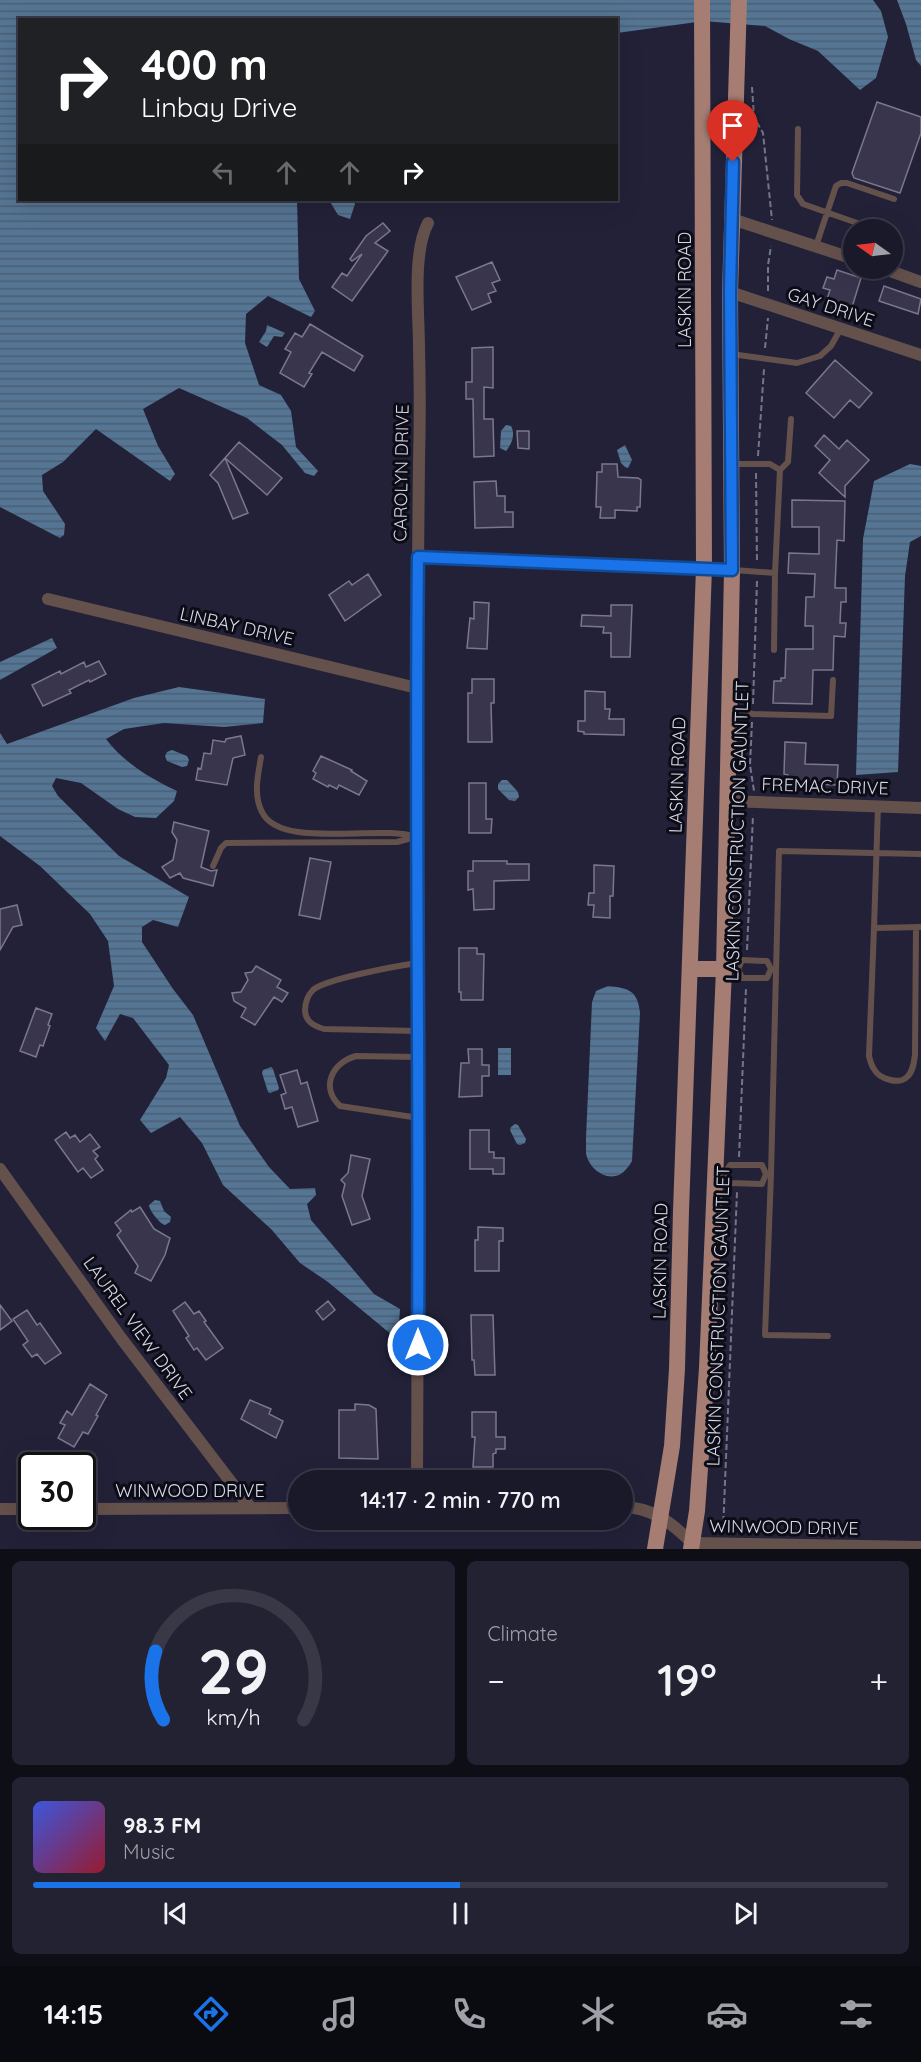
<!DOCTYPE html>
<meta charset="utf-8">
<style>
body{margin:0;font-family:Quicksand,sans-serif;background:#232232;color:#f1f3f6;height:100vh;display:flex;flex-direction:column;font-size:22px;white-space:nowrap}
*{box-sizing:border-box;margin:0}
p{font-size:20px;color:#9fa0a8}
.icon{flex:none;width:33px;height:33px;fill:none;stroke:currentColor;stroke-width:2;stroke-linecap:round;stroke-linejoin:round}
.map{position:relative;height:1549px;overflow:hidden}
.side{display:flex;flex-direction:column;gap:12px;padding:12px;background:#0e0e17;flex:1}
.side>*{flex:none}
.top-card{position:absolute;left:18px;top:18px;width:600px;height:183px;border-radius:0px;box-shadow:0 6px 24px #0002,0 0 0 2px #383847;background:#202124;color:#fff;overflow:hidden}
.needle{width:39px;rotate:284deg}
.tools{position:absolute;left:843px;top:219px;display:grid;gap:12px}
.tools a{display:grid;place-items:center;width:60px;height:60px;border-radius:50%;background:#1a192a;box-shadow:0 6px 24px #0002,0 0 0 2px #383847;font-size:30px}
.speed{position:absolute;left:18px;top:1452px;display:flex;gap:12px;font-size:30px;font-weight:700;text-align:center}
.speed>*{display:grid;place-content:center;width:78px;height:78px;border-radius:50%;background:#1a192a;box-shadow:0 6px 24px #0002,0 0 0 2px #383847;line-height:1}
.speed .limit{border:3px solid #111;border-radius:9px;background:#fff;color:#111}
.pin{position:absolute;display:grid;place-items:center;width:51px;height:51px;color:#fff;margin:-62px -26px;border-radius:50% 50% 50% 0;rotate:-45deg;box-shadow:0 0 6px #0007}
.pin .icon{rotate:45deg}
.me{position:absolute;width:66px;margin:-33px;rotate:0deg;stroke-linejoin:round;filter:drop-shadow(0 0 4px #0008)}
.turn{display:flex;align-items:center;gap:21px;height:126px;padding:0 24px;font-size:27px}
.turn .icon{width:78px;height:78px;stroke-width:2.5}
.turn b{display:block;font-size:42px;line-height:51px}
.lanes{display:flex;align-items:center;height:57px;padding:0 24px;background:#0003;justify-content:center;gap:30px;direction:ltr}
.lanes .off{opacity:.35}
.big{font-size:45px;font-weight:600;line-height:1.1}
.side .card{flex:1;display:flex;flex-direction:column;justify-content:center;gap:9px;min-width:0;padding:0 21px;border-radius:9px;background:#232232}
.side .dial{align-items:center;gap:0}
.dial svg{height:156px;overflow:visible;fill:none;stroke:#383847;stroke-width:7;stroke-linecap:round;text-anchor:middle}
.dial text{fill:#f1f3f6;stroke:none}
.song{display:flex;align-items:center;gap:18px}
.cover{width:72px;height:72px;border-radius:9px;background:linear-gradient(135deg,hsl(230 70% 55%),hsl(350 70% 35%))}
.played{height:6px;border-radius:3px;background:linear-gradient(90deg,#1a73e8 50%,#383847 50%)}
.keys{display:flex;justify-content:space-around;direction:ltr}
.heat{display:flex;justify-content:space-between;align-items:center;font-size:33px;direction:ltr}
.side .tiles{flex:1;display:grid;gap:12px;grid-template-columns:1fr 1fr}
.card:last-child{grid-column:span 2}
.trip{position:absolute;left:288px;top:1470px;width:345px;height:60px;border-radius:30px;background:#1a192a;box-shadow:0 6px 24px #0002,0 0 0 2px #383847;font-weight:600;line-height:60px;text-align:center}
.tabs{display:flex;height:96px;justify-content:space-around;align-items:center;background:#0a0a11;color:#9fa0a8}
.tabs .icon{width:42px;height:42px}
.tabs .current{color:#1a73e8}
.tabs b{font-size:27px;color:#f1f3f6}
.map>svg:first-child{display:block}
.water{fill:url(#water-rules)}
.building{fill:#39354d;stroke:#7b7792;stroke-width:1.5}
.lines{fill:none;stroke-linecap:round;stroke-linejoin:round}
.path{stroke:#757588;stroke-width:2;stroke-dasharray:6 3;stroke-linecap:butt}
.service{stroke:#65514c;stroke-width:6}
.minor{stroke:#65514c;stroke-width:12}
.primary{stroke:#a57d73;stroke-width:16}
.route-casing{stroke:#114b97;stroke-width:15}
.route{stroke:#1a73e8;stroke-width:10}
.labels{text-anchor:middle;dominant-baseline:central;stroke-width:6;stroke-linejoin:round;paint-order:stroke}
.street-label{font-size:18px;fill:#d7d8e7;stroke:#0c0c16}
</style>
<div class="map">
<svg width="921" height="1549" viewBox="0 0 921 1549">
<defs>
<pattern id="water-rules" width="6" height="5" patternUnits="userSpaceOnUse" patternTransform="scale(1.5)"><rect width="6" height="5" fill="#557595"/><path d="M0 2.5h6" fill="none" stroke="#4c5e71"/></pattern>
</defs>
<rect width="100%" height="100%" fill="#222138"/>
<!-- water -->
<path class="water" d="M0 0H873L881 11 888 37 876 78 860 90 818 51 789 39 765 26 704 21 617 33 616 20H20V200H297L299 279 315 311 311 317 268 296 246 314 245 343 259 385 281 395 291 411 296 447 318 471 314 476 305 473 282 445 247 418 179 388 143 409 158 446 175 474 170 481 96 429 63 462 42 475 43 491 65 524 64 535 60 538 0 507Z
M897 0H921V66L916 60 906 24Z
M329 200H353L355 204 350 219 338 215Z
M267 325 285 333 282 337 274 336 267 347 259 342 266 331Z
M506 425 511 426C516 435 511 445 506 451L500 448 501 431Z
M625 445 632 460 628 468 625 467 621 463 617 450Z
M910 464 921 466V536L910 542 905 576 898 772 856 775 863 539 874 481Z
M52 638 57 648 0 680V662Z
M179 687 265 699 263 723 224 727 164 723 124 729 106 739C123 762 151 779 177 791L174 801 156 818 135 817 118 809 81 783 56 778 52 786 58 796 119 856 189 897 178 927 153 920 142 927V942L173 989 193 1015 240 1126 269 1167 290 1189 315 1188 316 1195 307 1204 311 1220 374 1294 400 1309 398 1340 328 1282 300 1263 272 1230 223 1185 202 1143 180 1117 151 1133 140 1120 166 1078 169 1065 133 1018 120 1014 105 1041 96 1028 114 986 108 941 90 914 40 866 0 836V733L7 744 134 698Z
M172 750 187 756 189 760 187 766 182 767 167 761 165 756 167 752Z
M502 780H507L518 792 519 797 515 801 509 800 498 789V784Z
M608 986C629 988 638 991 640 1013L632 1161C629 1166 625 1172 619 1175 604 1181 588 1167 586 1153 586 1148 586 1143 586 1138L592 1002 596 991Z
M498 1048H511V1075H498Z
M271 1067 273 1069 279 1088 278 1090 270 1093 268 1092 262 1073 263 1070Z
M515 1124 518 1125 526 1139 525 1143 520 1145 517 1144 510 1130 511 1127Z
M155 1200 160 1201 164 1211 171 1217 170 1222 165 1225C160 1224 149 1210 149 1205Z"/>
<!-- building -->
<path class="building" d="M877 102 921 117V133L900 193 854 178 852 173Z
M383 223 390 231 375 243 388 251 352 301 332 287 342 273 347 276 362 254 352 261 350 259 366 236Z
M492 262 500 280 492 283 496 291 488 294 491 302 472 310 456 277Z
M837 270 861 278 852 307 827 299 830 290 823 288 827 277 834 279Z
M884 286 921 299 918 314 879 301Z
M310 324 363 356 354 371 322 352 309 373 312 374 304 387 280 373 291 352 285 349 295 333 302 337Z
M493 347V388L484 387V419H493L494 456 474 457 473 399H466V382H472V348Z
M835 360 872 393 859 408 850 400 834 418 806 393Z
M517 431H529V449L518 448Z
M824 435 839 449 847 440 869 460 845 486V497L819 473 830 460 815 446Z
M239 442 282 478 267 495 225 458Z
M225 458 248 513 233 519 218 483 210 475Z
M602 464H617L618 477 638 478 641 480 640 507H637V511L615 510V518H600L601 507H596L597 472H602Z
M496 481 497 496H505V512H513V527L475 528 474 482Z
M792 500 845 501 844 541 837 540 835 588H846V602H841L840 623H846L845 637 834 636 833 670H813L812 704 773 703 774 681H781V678H785L786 649H813V626H805L806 597H814L815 574 788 573 789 553 819 554V527H792Z
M368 574 381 595 345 621 329 595 349 581 352 585Z
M474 602 489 603 487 649 467 648 470 618 474 619Z
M611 605H632L630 657H611V633H603L604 627 581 626 582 615 611 616Z
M99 661 106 674 90 682 89 680 69 690 71 693 43 706 32 685 60 671 61 674 84 662 86 667Z
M472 679H494V703H491L492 742H468V693H472Z
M585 691 605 692V709H610L609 719H624V735L584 734V732L578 731V721H585Z
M241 736 245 755 233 758 227 785 196 780 198 768 201 769 204 753 211 754 213 740 225 742 226 739Z
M785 742 806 743 805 764 838 765 837 785 788 783V775L784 774Z
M321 756 352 770 351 771 367 781 359 795 339 785 337 789 329 785 328 787 313 779 316 773 313 771Z
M469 783H486V819H492L491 833H469Z
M174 822 209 831 201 867 211 871 217 870 213 886 183 878 180 873 170 878 162 867 173 860 177 840 172 832Z
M310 858 331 862 320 919 299 915Z
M473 861H507V864H529V880L494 881V909L474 910 473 889 468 890V871H473Z
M594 865 614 866 613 896H610V918L593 917 594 905H588L589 893H594Z
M17 905 22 925 13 927 0 950V909Z
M459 948H477V954H484L483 1000H461V992H459Z
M256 966 281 980 277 987 288 993 282 1002 274 997 255 1025 241 1017 246 1008 234 1001 232 993 241 992 248 980 245 973 252 972Z
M36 1008 52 1014 48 1025 50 1026 43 1046 40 1045 36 1057 20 1051Z
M468 1049H482V1065H489V1076H482V1096L459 1097 461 1063H469Z
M297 1070 301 1084 307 1082 318 1121 298 1127 292 1107 285 1109 281 1095 286 1093 280 1075Z
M470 1130H489V1152H494V1158H504V1174H493V1169H470Z
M66 1132 70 1138 75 1135 80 1142 90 1134 100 1147 93 1151 98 1156 95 1159 103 1170 91 1178 83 1168 78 1172 55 1140Z
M351 1155 370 1159 362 1196 370 1219 352 1225 342 1196 345 1184 341 1180 348 1173Z
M140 1207 154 1229 170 1238 165 1255 151 1281 135 1273 138 1266 117 1235 121 1231 115 1223 131 1210 132 1212Z
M478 1227 503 1228V1241H499V1271H475V1240H478Z
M328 1301 335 1310 323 1320 316 1311Z
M185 1302 194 1314 199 1311 206 1321 204 1322 223 1348 206 1360 197 1348 194 1350 186 1338 189 1336 173 1311Z
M0 1305 12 1321 0 1330Z
M27 1310 37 1325 40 1323 61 1353 45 1364 37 1354 32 1357 23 1345 28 1341 13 1319Z
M471 1315H493L495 1375H475L474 1360H472Z
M90 1384 107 1395 96 1415 98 1416 88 1434 83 1432 74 1447 58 1438 65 1425 60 1423 67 1411 72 1415Z
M250 1400 271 1409 269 1414 283 1421 276 1438 241 1419Z
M355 1404 369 1405 376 1409 378 1459 339 1458V1410H355Z
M472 1412H496V1437H505V1449H496V1453L493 1454V1467H473L475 1437H472Z"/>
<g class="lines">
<!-- path -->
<path class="path" d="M752 87 754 117 763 133 772 220
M768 291V265L771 246
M765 348 768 318
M758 456 764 369
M756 473 757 563
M753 704 757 581
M752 722 750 765 754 791
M747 950 753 815
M739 1157 746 988
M723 1531 737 1192"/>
<!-- service -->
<path class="service" d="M798 129 797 195 803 204 877 230
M816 246 836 186 841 183H847L894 199
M731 354 797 363 820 356 831 346 840 330
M734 464H770L780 470 775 573 774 650
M780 470 788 462 791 419
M707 568 775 573
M729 709 753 714 831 716 833 680
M261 757C258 775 253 795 262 812 280 850 379 824 416 837
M213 866 221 848 226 843 397 842 415 837
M916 927 915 1055C914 1062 913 1072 907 1077 899 1085 879 1079 874 1069 871 1065 870 1060 869 1056L874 928 921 927
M874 928 878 806
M417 963C397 966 325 979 313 990 307 996 305 1003 305 1011 306 1022 314 1026 324 1029L418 1031
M738 969 742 978H767L771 969
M738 969 742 960 767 961 771 969
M418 1057 356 1056C332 1063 320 1087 340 1106L419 1118
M725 1173 730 1165H762L766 1174H771L765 1335 828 1336
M725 1173 730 1183 762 1184 766 1174
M771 1174 779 851 921 854"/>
<!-- minor -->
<path class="minor" d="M732 219 854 259
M882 268 921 282
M730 292 921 355
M418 557 704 568
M48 599 417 688
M727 801 921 808
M0 1169 121 1338 250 1507
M417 1480C419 1141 415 802 419 462 420 424 420 386 419 348 419 313 412 253 428 223
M622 1507C652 1507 672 1523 692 1543L921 1547
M0 1509H32
M82 1509 298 1508"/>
<!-- primary -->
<path class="primary" d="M690 969H724
M655 1549 672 1446 677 1369 681 1211 704 568 702 0
M691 1549 697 1511 707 1368 724 969 732 570 730 292 739 0"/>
</g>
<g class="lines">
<!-- route casing -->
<g class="route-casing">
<path id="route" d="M418 1345C420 1082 415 820 418 557L732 570 730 291 733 162"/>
</g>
<!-- route -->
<use href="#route" class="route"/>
</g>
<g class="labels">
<!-- street labels -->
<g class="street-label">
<text transform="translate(684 290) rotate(-90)">LASKIN ROAD</text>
<text transform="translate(831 307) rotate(18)">GAY DRIVE</text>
<text transform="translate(401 473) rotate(-89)">CAROLYN DRIVE</text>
<text transform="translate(237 626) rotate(13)">LINBAY DRIVE</text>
<text transform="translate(677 775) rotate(-88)">LASKIN ROAD</text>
<text transform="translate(825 786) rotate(2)">FREMAC DRIVE</text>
<text transform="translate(737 831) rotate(-88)">LASKIN CONSTRUCTION GAUNTLET</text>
<text transform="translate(660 1261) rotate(-89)">LASKIN ROAD</text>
<text transform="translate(718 1316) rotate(-88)">LASKIN CONSTRUCTION GAUNTLET</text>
<text transform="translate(138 1328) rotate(54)">LAUREL VIEW DRIVE</text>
<text x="190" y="1490">WINWOOD DRIVE</text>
<text transform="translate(784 1527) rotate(1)">WINWOOD DRIVE</text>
</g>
</g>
</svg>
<div class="tools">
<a><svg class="needle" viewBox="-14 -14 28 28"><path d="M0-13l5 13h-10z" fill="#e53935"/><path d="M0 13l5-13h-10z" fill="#9fa0a8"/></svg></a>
</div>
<div class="speed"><div class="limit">30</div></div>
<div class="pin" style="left:733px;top:162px;background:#d93025"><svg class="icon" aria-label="arrive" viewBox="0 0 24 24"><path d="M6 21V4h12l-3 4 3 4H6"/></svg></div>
<svg class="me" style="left:418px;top:1345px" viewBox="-20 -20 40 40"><circle r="17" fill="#1a73e8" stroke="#fff" stroke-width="3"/><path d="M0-11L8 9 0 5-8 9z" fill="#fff"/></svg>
<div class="trip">14:17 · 2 min · 770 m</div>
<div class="top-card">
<div class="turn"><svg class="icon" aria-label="right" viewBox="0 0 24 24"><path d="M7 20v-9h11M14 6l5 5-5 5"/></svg><div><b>400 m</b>Linbay Drive</div></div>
<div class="lanes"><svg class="icon off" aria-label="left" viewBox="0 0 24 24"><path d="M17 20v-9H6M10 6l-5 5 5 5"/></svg><svg class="icon off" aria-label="ahead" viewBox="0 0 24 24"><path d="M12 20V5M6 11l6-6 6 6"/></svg><svg class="icon off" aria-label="ahead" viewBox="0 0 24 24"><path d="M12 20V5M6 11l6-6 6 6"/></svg><svg class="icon" aria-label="right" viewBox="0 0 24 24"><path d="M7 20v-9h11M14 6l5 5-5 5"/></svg></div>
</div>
</div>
<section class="side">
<div class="tiles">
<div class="card dial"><svg viewBox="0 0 100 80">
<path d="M14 69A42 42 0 1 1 86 69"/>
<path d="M14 69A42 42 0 0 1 10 34" stroke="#1a73e8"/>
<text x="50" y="56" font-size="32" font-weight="700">29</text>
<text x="50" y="72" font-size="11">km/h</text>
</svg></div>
<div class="card"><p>Climate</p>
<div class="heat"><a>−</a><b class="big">19°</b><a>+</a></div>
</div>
<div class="card">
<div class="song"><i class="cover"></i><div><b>98.3 FM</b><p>Music</p></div></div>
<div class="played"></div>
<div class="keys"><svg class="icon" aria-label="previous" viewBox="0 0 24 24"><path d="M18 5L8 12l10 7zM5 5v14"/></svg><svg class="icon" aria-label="pause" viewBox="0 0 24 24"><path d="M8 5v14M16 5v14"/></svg><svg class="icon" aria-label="next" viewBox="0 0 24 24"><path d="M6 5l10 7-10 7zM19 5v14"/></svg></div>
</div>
</div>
</section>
<nav class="tabs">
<b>14:15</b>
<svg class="icon current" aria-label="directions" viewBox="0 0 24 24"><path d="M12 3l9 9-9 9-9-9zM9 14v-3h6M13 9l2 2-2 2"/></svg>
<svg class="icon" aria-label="music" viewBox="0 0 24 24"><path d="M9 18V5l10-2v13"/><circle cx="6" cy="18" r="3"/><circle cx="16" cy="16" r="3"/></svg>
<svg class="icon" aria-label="phone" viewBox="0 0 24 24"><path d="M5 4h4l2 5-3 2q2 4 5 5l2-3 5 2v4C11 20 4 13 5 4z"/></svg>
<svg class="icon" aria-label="climate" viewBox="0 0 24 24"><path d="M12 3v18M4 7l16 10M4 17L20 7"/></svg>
<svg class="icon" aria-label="car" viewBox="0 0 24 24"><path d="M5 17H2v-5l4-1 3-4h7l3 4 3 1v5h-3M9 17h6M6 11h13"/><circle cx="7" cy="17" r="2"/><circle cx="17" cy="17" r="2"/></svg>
<svg class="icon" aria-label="filters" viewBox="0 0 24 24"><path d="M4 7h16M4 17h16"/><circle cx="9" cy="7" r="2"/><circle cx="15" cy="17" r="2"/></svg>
</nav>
